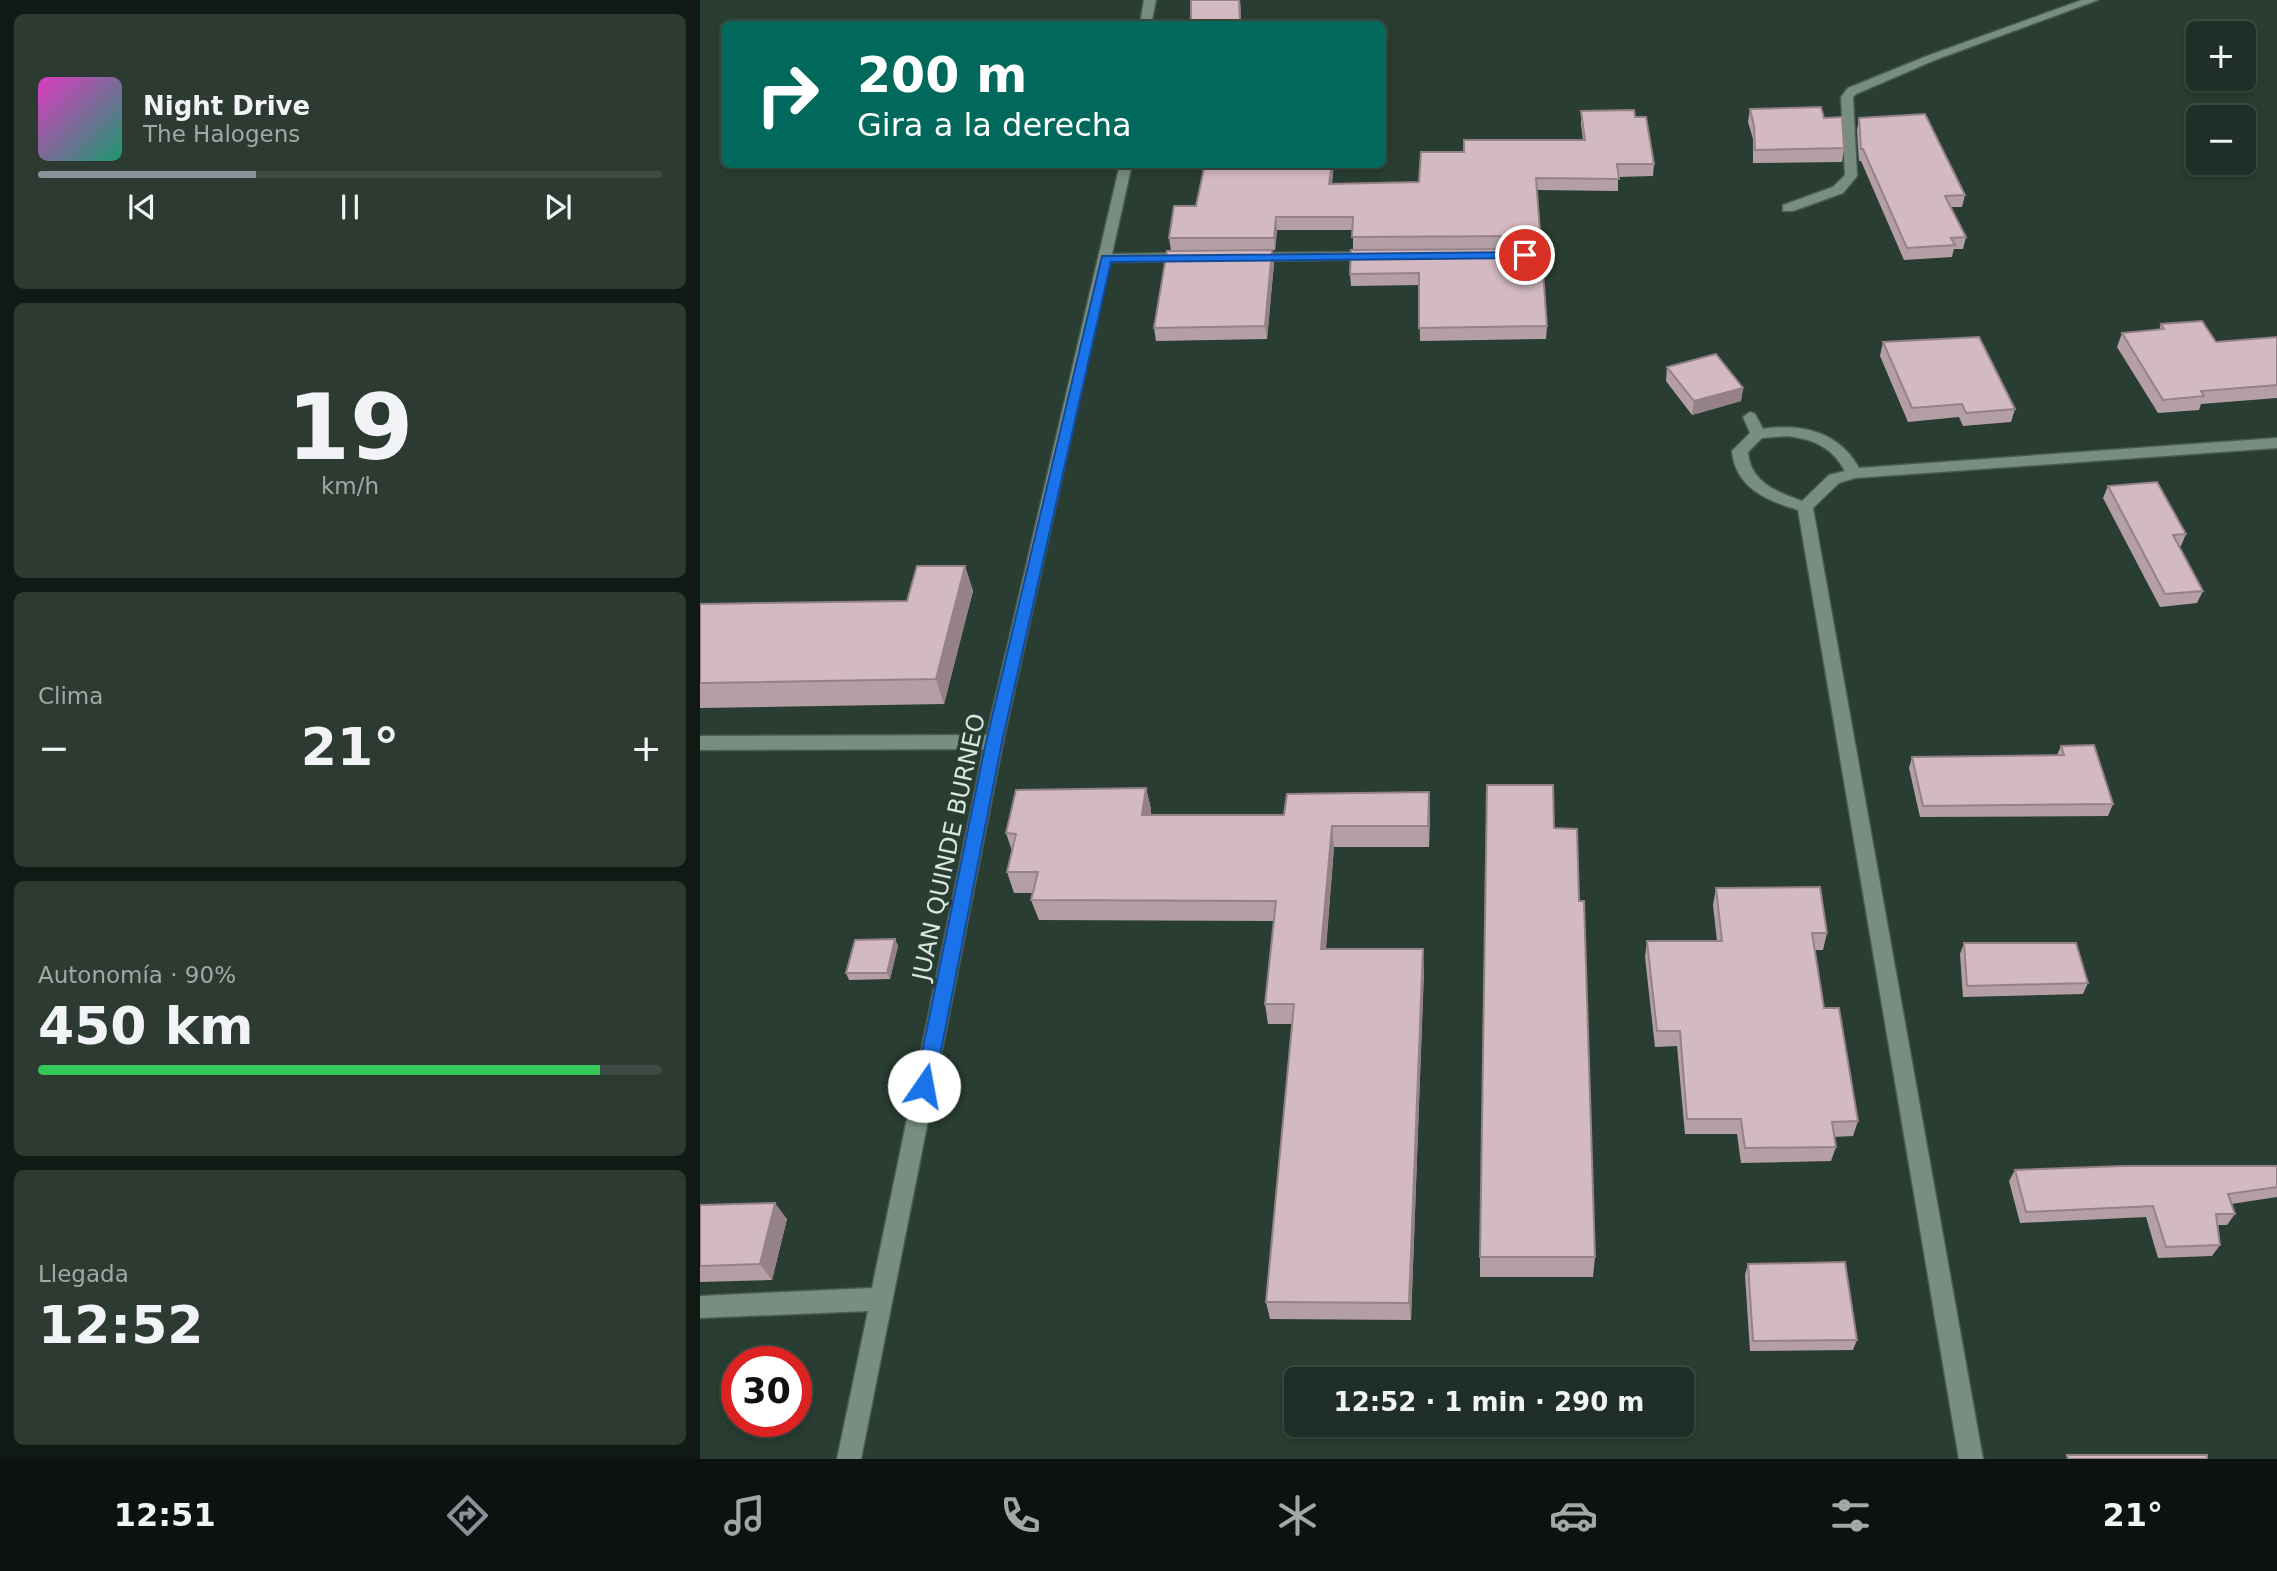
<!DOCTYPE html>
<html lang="es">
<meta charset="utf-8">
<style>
body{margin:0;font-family:"DejaVu Sans",sans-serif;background:#2c3a32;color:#f1f3f6;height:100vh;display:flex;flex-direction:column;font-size:26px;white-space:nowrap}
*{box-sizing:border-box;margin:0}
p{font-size:23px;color:#a1a8a7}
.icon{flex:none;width:38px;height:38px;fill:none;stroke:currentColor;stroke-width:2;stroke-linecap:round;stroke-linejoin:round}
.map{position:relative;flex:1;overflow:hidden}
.drawer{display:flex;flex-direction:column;gap:14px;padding:14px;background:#111915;width:700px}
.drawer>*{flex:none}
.banner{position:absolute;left:21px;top:21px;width:665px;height:147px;border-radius:10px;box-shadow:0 4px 10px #0003,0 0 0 2px #3c4a43;background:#00695c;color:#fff;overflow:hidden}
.controls{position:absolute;left:1486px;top:21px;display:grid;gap:14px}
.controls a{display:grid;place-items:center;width:70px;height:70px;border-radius:10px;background:#1f2e26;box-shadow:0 4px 10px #0003,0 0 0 2px #3c4a43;font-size:35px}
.speed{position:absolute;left:21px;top:1346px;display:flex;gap:14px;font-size:35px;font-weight:700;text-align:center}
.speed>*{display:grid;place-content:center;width:91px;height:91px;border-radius:50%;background:#1f2e26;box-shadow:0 4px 10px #0003,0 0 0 2px #3c4a43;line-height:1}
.speed .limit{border:10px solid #d22;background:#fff;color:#111}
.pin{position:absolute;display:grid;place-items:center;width:60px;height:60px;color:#fff;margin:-30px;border:4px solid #fff;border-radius:50%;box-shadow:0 2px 7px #0007}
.me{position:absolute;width:77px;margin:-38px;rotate:12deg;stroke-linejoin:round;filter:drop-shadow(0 0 5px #0008)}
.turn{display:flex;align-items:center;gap:24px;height:147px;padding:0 21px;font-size:32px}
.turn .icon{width:91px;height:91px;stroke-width:2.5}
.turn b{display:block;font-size:49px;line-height:60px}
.big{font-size:52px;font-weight:600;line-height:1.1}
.drawer .widget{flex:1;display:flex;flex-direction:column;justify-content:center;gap:10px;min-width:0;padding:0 24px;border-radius:10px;background:#2c3a32}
.drawer .dial{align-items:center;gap:0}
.dial b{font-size:91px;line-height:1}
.song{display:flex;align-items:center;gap:21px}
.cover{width:84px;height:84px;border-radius:10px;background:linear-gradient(135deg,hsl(310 70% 55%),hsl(160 70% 35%))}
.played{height:7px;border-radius:4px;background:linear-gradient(90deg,#8c9099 35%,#3c4a43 35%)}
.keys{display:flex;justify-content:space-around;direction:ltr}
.heat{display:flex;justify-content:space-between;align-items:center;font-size:38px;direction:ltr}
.charge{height:10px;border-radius:5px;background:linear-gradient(90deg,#34c759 90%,#3c4a43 0)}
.trip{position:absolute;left:584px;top:1367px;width:410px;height:70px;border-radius:10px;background:#1f2e26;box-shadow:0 4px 10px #0003,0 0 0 2px #3c4a43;font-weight:600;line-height:70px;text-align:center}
.dock{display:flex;height:112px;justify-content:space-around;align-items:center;background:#0c120f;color:#a1a8a7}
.dock .icon{width:49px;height:49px}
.dock .on{color:#8c9099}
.dock b{font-size:32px;color:#f1f3f6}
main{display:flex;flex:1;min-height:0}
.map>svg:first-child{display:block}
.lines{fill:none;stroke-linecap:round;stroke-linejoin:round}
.service-casing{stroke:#495a51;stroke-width:3}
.minor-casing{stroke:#495a51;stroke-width:3}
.service{fill:#778e81;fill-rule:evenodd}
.minor{fill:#778e81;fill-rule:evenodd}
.wall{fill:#b59fa7}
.shaded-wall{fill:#948288}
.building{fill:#d3b9c2;stroke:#948288;stroke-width:2}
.route{fill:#1a73e8;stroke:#114b97;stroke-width:2}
.labels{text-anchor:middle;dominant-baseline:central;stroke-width:7;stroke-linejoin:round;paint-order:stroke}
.street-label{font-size:24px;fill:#dae6df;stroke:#293d32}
</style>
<main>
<section class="drawer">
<div class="widget">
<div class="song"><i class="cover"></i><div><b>Night Drive</b><p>The Halogens</p></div></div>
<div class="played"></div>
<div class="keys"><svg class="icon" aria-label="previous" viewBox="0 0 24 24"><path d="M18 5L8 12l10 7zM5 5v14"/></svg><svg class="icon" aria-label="pause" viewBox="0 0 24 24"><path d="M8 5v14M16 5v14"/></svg><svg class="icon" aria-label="next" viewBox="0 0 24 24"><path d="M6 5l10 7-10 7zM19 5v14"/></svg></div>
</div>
<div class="widget dial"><b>19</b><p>km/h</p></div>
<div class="widget"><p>Clima</p>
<div class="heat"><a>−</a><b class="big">21°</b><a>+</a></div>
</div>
<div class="widget"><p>Autonomía · 90%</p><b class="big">450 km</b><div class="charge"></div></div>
<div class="widget"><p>Llegada</p><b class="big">12:52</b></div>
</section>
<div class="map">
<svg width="1577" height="1459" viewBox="0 0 1577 1459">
<rect width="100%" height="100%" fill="#293d32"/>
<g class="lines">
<!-- service casing -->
<g class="service-casing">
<path id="service" d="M1382 0H1398L1235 60 1156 94 1153 97 1157 176 1143 193 1093 211H1083V205L1133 187 1145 175 1141 97 1148 88 1227 56Z
M294 735 300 737 303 742 300 747 294 749 0 750V736Z"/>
</g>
<!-- minor casing -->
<g class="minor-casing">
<path id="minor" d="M444 0H456L451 24H440Z
M420 164H432L412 254 490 253 497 257 490 261 410 262 303 742 161 1459H137L168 1311 0 1318V1296L172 1288 285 742Z
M676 252 681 253V259L550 261 543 257 550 253Z
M1050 412 1055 414 1063 429C1102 423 1139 432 1159 468L1577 438V448L1155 478 1139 483 1113 508 1283 1459H1259L1098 510C1067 501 1035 487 1032 451L1050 433 1043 417ZM1087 436C1113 439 1132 447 1145 471L1129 475 1102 501C1077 492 1050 482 1048 452L1062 438Z"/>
</g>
<!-- service -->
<use href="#service" class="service"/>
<!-- minor -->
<use href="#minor" class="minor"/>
</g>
<!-- wall -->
<path class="wall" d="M491 0H540L541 24H491Z
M1050 109 1124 118 1144 148 1142 162 1053 163V139L1048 122Z
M881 111 935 117 954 164 953 176 918 177V191L837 190 847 326 846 339 720 341 719 285 651 286 650 274 826 249 653 250V230H577L575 250H572L574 263 567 339 456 341 454 328 471 251 469 238 496 206 505 164H634L632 184 719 182 764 152 883 140 881 124Z
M1159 118 1265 195 1262 207H1251L1266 237 1263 249H1254L1252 257 1204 260 1161 161H1159L1157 130Z
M1461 324 1516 342 1577 337V398L1501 404 1499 410 1458 413 1417 347 1422 333 1459 330Z
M1183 342 1315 409 1311 422 1263 426 1259 417 1208 422 1180 356Z
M967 367 1043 388 1041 401 992 415 966 381Z
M1408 486 1486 534 1481 546H1479L1503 591 1497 603 1460 607 1403 498Z
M265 566 273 591 244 704 0 708V604L207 601Z
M1361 746 1413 804 1408 816 1220 817 1209 768 1212 757 1357 755Z
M446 788 451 809V815H584L730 814 729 847H634L626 949 724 970 711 1320 570 1319 566 1302 592 1024H568L565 1004 574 921 339 920 331 900 333 893H314L307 872 312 851 306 833Z
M854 828 879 901 895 1257 893 1277H780V1257Z
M1016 888 1127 933 1123 950H1115L1124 1008 1158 1121 1153 1136 1134 1137 1136 1147 1131 1161 1041 1163 1037 1134H985L977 1046 955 1047 945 957 947 941H1017L1013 905Z
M195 939 198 946 190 979 149 980 146 973Z
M1264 943 1388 983 1383 994 1263 997 1260 954Z
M1577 1166V1197L1531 1204 1535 1214 1527 1225H1518L1520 1245 1512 1256 1458 1258 1446 1217 1320 1223 1309 1181 1315 1170Z
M0 1205 87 1219 72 1280 0 1282Z
M1048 1264 1157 1340 1153 1350 1050 1351 1045 1275Z"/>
<!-- shaded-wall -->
<path class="shaded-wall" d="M539 0H540L541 24H540Z
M632 164H634L630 196 629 184Z
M576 217 577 230 575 250 574 238Z
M572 250 574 263 567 339 565 326Z
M1043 388 1041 401 992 415 994 401Z
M265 566 273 591 244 704 236 679Z
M446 788 451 809 447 836 442 815Z
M729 792 730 814 729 847 728 826Z
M632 826 634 847 624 969 621 949Z
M195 939 198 946 190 979 187 973Z
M723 949 724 970 711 1320 709 1303Z
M75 1203 87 1219 72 1280 60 1264Z"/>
<!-- building -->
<path class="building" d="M491 0H539L540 20 491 22Z
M1121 107 1124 118 1142 117 1144 148 1055 150 1054 126 1050 109Z
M934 110 935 117H946L954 164H917L919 179 836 178 847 326 719 328V273L650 274 651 250 825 249 835 243 827 236 652 237 653 217H576L574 238H469L474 206H496L505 164H632L629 184 719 182 721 152H764V140H885L881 111Z
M1225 114 1265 195 1245 196 1266 237 1251 238 1255 245 1207 248 1163 149H1161L1159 118Z
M572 250 565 326 454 328 467 251Z
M1502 321 1516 342 1577 337V385L1501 391 1504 396 1463 400 1422 333 1464 329 1461 324Z
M1279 337 1315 409 1266 413 1262 404 1212 408 1183 342Z
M1016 354 1043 388 994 401 967 367Z
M1457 482 1486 534 1473 535 1503 591 1465 594 1408 486Z
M217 566H265L236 679 0 683V604L207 601Z
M1394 745 1413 804 1223 806 1212 757 1364 755 1361 746Z
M787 785H853L854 828 877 829 879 901H884L895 1257H780Z
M446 788 442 815H584L587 794 729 792 728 826H632L621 949H723L709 1303 566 1302 594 1004H565L576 901 331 900 338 872H307L316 834 306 833 316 790Z
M1120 887 1127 933H1112L1124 1008H1139L1158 1121 1132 1122 1136 1147 1045 1148 1041 1119H987L980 1031H957L947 941H1022L1016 888Z
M195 939 187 973H146L155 940Z
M1264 943H1376L1388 983 1267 986Z
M1423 1166H1577V1187L1528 1194 1535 1214H1516L1520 1245 1466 1247 1453 1206 1326 1212 1315 1170Z
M75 1203 60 1264 0 1266V1205Z
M1145 1262 1157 1340 1053 1341 1048 1264Z
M1367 1455H1507V1459H1368Z"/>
<!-- route -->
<path class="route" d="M825 252 829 253V258L411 262 302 742 234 1086 231 1092 224 1095 218 1092 215 1086 286 742 402 256Z"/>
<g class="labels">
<!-- street labels -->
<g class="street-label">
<text transform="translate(249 847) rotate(-78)">JUAN QUINDE BURNEO</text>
</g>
</g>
</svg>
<div class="controls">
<a>+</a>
<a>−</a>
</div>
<div class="speed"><div class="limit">30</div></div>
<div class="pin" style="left:825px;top:255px;background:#d93025"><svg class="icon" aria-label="arrive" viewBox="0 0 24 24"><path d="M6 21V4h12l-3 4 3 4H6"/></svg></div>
<svg class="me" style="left:224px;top:1086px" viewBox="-20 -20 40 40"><circle r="19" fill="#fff"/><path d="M0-13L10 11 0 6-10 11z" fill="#1a73e8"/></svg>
<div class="trip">12:52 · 1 min · 290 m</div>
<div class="banner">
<div class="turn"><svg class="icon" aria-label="right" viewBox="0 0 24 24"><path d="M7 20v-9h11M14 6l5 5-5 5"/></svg><div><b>200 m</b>Gira a la derecha</div></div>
</div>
</div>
</main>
<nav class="dock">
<b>12:51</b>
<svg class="icon on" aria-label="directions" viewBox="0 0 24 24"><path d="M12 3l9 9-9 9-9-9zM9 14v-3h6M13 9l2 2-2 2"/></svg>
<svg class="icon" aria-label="music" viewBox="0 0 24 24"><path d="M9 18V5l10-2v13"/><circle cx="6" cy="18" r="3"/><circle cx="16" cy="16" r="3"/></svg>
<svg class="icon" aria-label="phone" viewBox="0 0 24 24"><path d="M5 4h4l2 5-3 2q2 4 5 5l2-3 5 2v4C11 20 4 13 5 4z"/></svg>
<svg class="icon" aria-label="climate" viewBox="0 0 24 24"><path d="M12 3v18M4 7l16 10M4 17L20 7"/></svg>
<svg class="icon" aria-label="car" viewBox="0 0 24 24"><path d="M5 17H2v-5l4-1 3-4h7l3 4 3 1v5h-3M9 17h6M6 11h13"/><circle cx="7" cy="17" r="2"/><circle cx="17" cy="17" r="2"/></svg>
<svg class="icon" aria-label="filters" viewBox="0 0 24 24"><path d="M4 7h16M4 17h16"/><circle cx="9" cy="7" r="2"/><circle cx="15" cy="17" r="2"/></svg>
<b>21°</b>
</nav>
